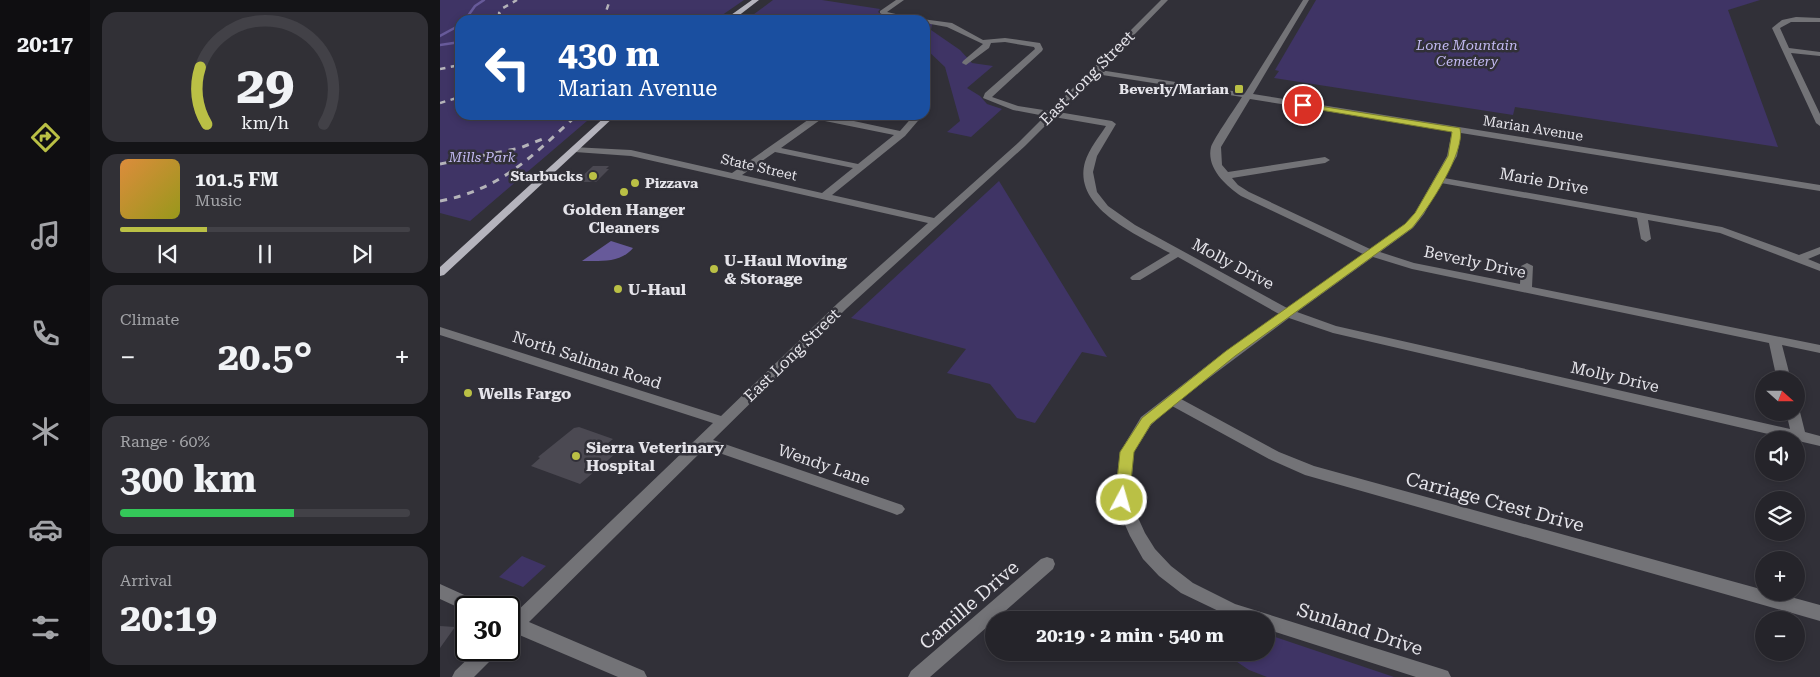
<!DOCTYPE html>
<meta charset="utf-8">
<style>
body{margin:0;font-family:"Roboto Serif",serif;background:#313036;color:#f1f3f6;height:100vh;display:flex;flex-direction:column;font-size:19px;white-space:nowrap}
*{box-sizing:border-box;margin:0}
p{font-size:16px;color:#a3a4a8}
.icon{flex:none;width:28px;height:28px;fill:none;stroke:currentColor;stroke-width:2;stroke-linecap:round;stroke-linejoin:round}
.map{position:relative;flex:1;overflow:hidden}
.panel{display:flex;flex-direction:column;gap:12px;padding:12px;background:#141417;width:350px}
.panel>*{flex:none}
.banner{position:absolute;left:15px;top:15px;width:475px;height:105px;border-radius:15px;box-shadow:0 2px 8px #0003,0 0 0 1px #424147;background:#1a4fa0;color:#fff;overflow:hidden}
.needle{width:32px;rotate:111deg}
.controls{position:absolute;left:1315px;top:371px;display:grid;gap:10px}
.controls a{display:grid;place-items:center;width:50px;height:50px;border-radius:50%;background:#25242a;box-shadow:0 2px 8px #0003,0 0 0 1px #424147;font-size:25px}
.speed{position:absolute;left:15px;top:596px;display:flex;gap:10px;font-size:25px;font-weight:700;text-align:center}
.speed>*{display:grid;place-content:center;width:65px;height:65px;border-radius:50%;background:#25242a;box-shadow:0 2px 8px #0003,0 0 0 1px #424147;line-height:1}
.speed .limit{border:2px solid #111;border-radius:8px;background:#fff;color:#111}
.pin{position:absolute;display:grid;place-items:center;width:42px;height:42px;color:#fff;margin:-21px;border:2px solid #fff;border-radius:50%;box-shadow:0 1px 5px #0007}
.me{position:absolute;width:55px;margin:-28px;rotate:6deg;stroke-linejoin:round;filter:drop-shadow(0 0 4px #0008)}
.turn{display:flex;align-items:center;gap:18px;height:105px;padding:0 20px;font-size:22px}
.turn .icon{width:65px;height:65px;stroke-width:2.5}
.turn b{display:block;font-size:35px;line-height:42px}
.big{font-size:38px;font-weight:700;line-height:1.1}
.panel .widget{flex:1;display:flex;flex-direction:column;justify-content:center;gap:8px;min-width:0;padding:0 18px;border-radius:15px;background:#313036}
.panel .dial{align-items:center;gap:0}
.dial svg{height:130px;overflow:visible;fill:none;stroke:#424147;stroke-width:7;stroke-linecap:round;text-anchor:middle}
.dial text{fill:#f1f3f6;stroke:none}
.song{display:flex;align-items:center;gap:15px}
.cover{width:60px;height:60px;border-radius:8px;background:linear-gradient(135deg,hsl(30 70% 55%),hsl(60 70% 35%))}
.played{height:5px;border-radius:2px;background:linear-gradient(90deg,#bac045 30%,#424147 30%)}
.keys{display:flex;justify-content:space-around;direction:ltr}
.heat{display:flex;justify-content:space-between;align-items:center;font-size:28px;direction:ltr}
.charge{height:8px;border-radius:4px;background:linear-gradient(90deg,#34c759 60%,#424147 0)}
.trip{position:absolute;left:545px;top:611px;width:290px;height:50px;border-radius:25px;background:#25242a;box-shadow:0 2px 8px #0003,0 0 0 1px #424147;font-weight:700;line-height:50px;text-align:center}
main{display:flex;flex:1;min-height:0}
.dock{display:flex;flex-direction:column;width:90px;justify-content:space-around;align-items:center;background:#0f0e11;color:#a3a4a8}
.dock .icon{width:35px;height:35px}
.dock .current{color:#bac045}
.dock b{font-size:22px;color:#f1f3f6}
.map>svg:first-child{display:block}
.green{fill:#3f3465}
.water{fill:#675a9a}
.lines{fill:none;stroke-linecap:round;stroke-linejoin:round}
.stream{stroke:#675a9a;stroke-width:2.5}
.building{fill:#4b4952}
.minor{fill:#737377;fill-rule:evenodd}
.major{fill:#b5b4bd;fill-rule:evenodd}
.rail-far1{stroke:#b4b3b9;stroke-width:2.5;stroke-dasharray:5.5 5.5;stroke-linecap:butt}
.rail{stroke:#b4b3b9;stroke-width:3;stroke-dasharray:7 7;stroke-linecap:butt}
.route{fill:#bac045;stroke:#797d2d}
.poi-dot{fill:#bac045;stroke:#313038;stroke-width:2}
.labels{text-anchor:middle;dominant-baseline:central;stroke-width:5;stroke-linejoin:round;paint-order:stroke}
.far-park-label{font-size:14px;font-style:italic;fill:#c2b9f1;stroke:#313038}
.far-poi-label{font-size:14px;font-weight:bold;fill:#e5e4ea;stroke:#313038;text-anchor:end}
.far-street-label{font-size:14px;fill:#e5e4ea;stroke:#313038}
.street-label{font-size:16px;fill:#e5e4ea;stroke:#313038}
.poi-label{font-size:16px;font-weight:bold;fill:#e5e4ea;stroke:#313038;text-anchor:start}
.near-street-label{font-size:19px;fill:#e5e4ea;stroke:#313038}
</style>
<main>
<nav class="dock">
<b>20:17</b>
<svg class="icon current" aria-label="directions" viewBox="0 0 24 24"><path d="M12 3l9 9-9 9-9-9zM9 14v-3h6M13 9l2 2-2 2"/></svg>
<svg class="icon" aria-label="music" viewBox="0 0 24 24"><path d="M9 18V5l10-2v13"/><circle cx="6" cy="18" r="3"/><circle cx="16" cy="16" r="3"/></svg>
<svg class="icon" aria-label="phone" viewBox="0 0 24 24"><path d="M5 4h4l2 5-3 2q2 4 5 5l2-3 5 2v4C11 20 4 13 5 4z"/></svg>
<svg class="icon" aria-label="climate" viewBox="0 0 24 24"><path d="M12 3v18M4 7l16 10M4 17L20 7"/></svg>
<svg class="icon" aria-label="car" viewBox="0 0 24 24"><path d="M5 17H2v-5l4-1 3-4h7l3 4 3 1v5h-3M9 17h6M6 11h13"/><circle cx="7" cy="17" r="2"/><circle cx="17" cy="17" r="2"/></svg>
<svg class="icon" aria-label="filters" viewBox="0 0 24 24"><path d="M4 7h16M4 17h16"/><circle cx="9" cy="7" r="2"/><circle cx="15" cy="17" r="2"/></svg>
</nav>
<section class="panel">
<div class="widget dial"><svg viewBox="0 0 100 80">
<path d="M14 69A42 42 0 1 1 86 69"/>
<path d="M14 69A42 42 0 0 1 10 34" stroke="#bac045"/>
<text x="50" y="56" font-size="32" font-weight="700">29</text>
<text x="50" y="72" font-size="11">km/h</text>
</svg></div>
<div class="widget">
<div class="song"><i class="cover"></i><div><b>101.5 FM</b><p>Music</p></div></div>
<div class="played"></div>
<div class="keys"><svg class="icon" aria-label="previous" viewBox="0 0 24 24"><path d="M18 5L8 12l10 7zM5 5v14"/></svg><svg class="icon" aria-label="pause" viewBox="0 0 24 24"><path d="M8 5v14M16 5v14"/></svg><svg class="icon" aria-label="next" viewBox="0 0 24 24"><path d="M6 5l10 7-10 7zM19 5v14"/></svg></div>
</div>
<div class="widget"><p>Climate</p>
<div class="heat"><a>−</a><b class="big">20.5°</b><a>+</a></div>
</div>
<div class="widget"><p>Range · 60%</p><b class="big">300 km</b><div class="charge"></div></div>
<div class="widget"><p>Arrival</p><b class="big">20:19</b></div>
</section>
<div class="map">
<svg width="1380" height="677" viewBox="0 0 1380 677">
<rect width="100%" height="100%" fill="#313038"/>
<!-- green -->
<path class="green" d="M0 0H304L275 20H20V115H154L30 221 0 213Z
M333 0H382L440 9 438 12 444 16 469 20H440L426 14 416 20H306Z
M876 0H1320L1288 10 1338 147 1075 107 1073 115 834 78 839 71 835 70Z
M485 23 492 24 491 30 520 50 532 63 553 66 527 88 540 96 547 104 562 109 531 137 507 132 520 121 505 67 485 48Z
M559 181 667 357 642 352 595 423 577 418 550 384 507 373 526 349 411 318Z
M82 556 106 566 83 587 59 577Z
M826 634 954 677H827L809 670 784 653 826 652Z"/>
<!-- water -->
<path class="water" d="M171 241 193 248C181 263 160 261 142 261Z"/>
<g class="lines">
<!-- stream -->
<path class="stream" d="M25 20 35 6 44 0
M241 20 251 18
M0 36 20 25
M0 45 20 42"/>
</g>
<!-- building -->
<path class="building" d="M153 166H169L166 169H169L156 182H136Z
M139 427 173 439 167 444 172 447 167 451 175 454 140 484 91 466 100 458 98 457 134 428Z
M0 626 15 627 0 648Z"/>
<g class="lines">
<!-- minor -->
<path class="minor" d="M456 0H464L447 12 482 20C468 20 452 21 440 13V11Z
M721 0H728L660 70 805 93 863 0H869L813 94 1380 185V191L1021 133 1017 156 1004 178 1282 227 1359 255 1380 247V254L1368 259 1380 264V271L1280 233 1208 220 1211 239 1206 242 1201 239 1197 218 1001 183 984 214 973 228 940 252 974 263 1080 284 1081 266 1087 263 1093 266 1092 287 1380 345V353L1342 345 1351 380H1337L1329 343 972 269 933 257 857 312 896 326 1350 429 1346 412H1356V408L1360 412 1365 432 1380 436V446L893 333 849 318 741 399 839 452 874 466 1324 590V592H1333L1380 605V621L865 475 829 459 732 406 711 425 694 452 690 500 705 533 715 549 731 566 753 583 795 604 1002 669 1008 671 1011 677H976L826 629V620H799L791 617 741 593 719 576 703 559 690 536 674 500 680 452 701 417 786 351 839 314 738 257 700 280H692L690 278 692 276 730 253C698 235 632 208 645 162 649 149 659 137 666 126L614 117 585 146 406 309 273 440 462 505 465 509 462 513 457 515 452 513 265 448 89 622 204 671 207 677H178L77 634 69 638V614L72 616 273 423 0 335V327L281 416 398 303 488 223 191 156 135 152 132 151V147L191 150 292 173 375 115H386L460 131 474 115H483L465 136 392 195 494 218 579 142 605 116 573 110 543 98 545 93 595 49 594 47 565 42 551 43 549 48 526 65 522 63 523 61 543 44 507 27 485 23V20L482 19 512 23 543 40 565 38 600 43 603 49 602 51 552 97 578 106 610 111ZM656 74 802 97C796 107 774 138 771 147 766 168 786 186 801 196L923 254 847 308 695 225 668 206 657 192 653 172 657 156 676 124 672 121 618 112ZM810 99 1012 131 1007 156 975 213 965 224 930 249 809 192 798 185 792 178 885 163 890 160 885 157 788 172 782 165 781 147ZM380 120 454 135 418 164 341 148ZM335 152 413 168 382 193 302 175Z
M1356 17 1380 18V22H1351L1340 28 1349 48 1380 52V56L1351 53 1380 114V126L1376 123 1332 28 1342 20Z
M607 557 613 559 615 564 613 569 490 677H468L471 671 601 559Z
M0 584 42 603 44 608H26V611L0 599Z
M37 650H58L55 656 34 677H12L15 671Z"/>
<!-- major -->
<path class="major" d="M312 0H319L293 20H284Z
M167 115H176L4 275 0 276V267Z"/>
<!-- rail-far1 -->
<path class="rail-far1" d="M72 20 61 16 59 13 63 8 77 0
M163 20 170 0
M0 69 20 65
M0 103 20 97"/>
<!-- rail -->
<path class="rail" d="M0 164 80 148 105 138
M0 201C62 189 92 156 137 115"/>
</g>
<!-- route -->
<path class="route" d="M860 103 1020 128C1026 152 988 209 972 228L795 356 711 424 694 452 689 500 687 504 682 506 677 504 675 500 680 452 702 418 786 351 965 224 975 213 1008 156 1012 132 863 107 859 105Z"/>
<!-- markers -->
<g class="poi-dot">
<rect x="794" y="84" width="10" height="10" rx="2.5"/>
<circle cx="153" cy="176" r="5"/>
<circle cx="195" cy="183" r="5"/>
<circle cx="184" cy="192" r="5"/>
<circle cx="274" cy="269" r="5"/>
<circle cx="178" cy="289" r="5"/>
<circle cx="28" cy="393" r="5"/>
<circle cx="136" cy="456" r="5"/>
</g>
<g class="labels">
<!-- far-park labels -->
<g class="far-park-label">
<text x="1027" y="45">Lone Mountain<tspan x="1027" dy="16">Cemetery</tspan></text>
<text x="42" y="157">Mills Park</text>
</g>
<!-- far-poi labels -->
<g class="far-poi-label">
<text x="789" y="89">Beverly/Marian</text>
<text x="143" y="176">Starbucks</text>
<text x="205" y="183" text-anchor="start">Pizzava</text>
</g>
<!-- far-street labels -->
<g class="far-street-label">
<text transform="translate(1093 128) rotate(9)">Marian Avenue</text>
<text transform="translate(319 167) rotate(13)">State Street</text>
</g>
<!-- street labels -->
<g class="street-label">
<text transform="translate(647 78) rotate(-45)">East Long Street</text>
<text transform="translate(1104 181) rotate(10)">Marie Drive</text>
<text transform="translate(1035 262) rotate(12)">Beverly Drive</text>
<text transform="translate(793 264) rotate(28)">Molly Drive</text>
<text transform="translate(352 355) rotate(-44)">East Long Street</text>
<text transform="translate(147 360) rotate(18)">North Saliman Road</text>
<text transform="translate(1175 377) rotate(13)">Molly Drive</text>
<text transform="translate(384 465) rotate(19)">Wendy Lane</text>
</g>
<!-- poi labels -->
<g class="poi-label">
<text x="184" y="209" text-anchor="middle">Golden Hanger<tspan x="184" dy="18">Cleaners</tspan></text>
<text x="284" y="260">U-Haul Moving<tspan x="284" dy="18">&amp; Storage</tspan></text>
<text x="188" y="289">U-Haul</text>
<text x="38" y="393">Wells Fargo</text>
<text x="146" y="447">Sierra Veterinary<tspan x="146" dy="18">Hospital</tspan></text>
</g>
<!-- near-street labels -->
<g class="near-street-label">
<text transform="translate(1055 502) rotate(15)">Carriage Crest Drive</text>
<text transform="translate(529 605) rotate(-41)">Camille Drive</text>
<text transform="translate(920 629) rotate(18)">Sunland Drive</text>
</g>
</g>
</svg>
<div class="controls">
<a><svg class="needle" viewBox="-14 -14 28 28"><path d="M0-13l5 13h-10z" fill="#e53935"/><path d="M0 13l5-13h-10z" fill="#a3a4a8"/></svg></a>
<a><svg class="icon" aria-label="sound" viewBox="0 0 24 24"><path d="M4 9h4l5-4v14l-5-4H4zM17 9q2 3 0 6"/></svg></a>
<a><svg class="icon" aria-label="layers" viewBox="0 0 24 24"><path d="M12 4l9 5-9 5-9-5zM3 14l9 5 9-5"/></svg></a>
<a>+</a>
<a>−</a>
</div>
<div class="speed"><div class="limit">30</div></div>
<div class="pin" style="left:863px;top:105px;background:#d93025"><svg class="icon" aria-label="arrive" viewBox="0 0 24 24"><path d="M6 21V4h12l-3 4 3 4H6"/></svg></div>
<svg class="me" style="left:682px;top:500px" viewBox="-20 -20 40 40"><circle r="17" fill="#bac045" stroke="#fff" stroke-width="3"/><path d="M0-11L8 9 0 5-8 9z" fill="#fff"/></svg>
<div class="trip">20:19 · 2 min · 540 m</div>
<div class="banner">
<div class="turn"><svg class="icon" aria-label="left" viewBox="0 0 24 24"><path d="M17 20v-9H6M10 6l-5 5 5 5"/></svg><div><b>430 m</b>Marian Avenue</div></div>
</div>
</div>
</main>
